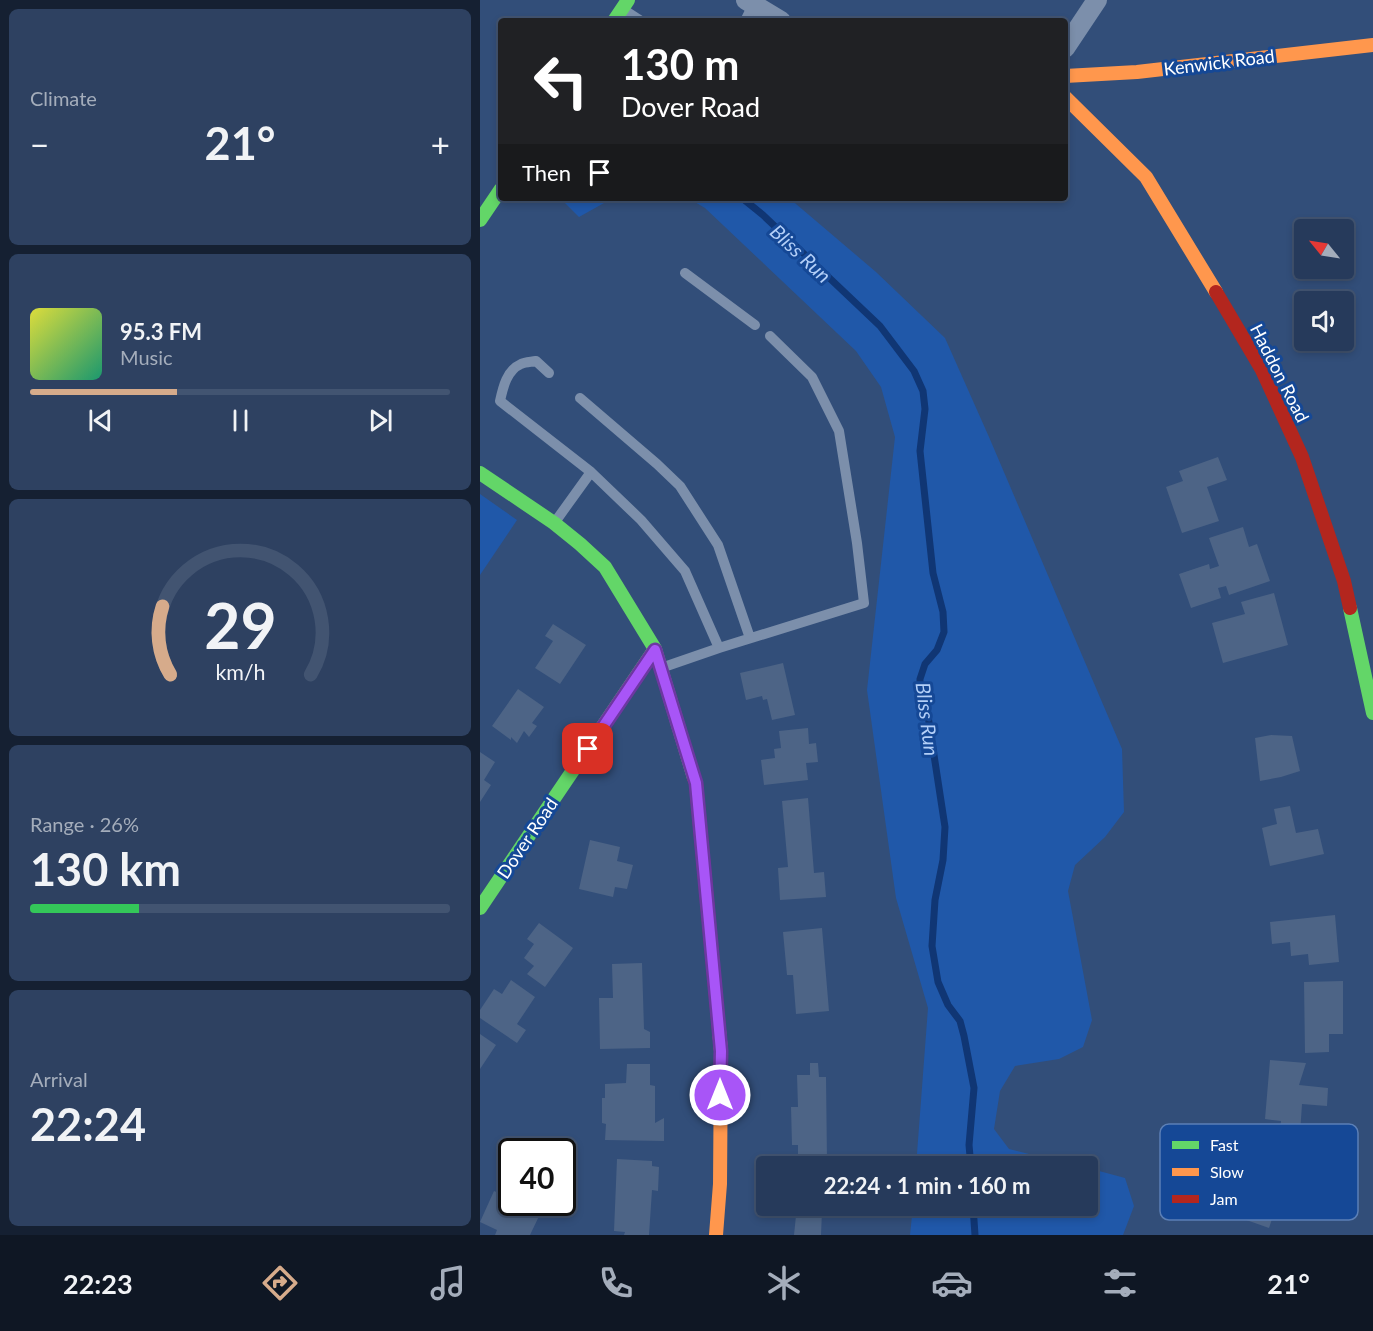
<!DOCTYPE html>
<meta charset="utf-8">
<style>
body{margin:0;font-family:Lato,sans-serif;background:#2e4161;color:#f1f3f6;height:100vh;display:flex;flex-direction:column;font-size:22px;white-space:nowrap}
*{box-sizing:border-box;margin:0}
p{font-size:20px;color:#a4adbb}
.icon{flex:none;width:33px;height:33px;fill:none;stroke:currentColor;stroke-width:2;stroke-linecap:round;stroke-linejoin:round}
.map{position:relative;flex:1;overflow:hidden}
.sheet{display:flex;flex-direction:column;gap:9px;padding:9px;background:#152032;width:480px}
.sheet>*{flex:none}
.guide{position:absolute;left:18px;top:18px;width:570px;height:183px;border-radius:6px;box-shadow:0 3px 9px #0003,0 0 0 2px #425471;background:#202124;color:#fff;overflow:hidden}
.needle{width:39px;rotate:300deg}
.fabs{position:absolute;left:814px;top:219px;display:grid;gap:12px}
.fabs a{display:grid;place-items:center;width:60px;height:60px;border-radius:6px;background:#263a5b;box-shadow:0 3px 9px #0003,0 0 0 2px #425471;font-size:30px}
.speed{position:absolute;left:18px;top:1138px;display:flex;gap:12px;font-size:30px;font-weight:700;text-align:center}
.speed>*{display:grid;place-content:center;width:78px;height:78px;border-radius:50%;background:#263a5b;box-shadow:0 3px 9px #0003,0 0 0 2px #425471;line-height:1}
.speed .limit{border:3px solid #111;border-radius:9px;background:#fff;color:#111}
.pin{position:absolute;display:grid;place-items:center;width:51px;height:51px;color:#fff;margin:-26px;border-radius:12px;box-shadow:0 3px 9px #0006}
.me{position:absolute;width:66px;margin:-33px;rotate:0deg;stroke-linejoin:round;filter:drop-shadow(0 0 4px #0008)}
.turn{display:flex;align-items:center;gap:21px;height:126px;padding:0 24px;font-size:27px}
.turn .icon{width:78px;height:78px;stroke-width:2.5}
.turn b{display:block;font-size:42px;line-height:51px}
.then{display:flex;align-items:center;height:57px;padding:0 24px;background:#0003;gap:12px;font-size:22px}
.big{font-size:45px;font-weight:700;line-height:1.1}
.sheet .tile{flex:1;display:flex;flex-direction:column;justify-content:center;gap:9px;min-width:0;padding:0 21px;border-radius:9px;background:#2e4161}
.sheet .dial{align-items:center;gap:0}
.dial svg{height:156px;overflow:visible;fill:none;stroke:#425471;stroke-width:7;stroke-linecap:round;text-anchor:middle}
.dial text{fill:#f1f3f6;stroke:none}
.song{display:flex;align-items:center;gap:18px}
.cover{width:72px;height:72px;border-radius:9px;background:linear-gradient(135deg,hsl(60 70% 55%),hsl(160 70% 35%))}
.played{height:6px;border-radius:3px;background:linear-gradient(90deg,#d6ab8b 35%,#425471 35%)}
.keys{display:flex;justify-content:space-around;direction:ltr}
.heat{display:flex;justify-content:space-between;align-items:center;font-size:33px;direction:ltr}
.charge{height:9px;border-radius:4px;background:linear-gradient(90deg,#34c759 26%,#425471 0)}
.trip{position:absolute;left:276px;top:1156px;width:342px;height:60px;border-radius:6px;background:#263a5b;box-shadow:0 3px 9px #0003,0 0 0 2px #425471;font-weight:700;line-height:60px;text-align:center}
.dock{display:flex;height:96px;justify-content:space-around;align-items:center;background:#0f1724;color:#a4adbb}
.dock .icon{width:42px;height:42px}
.dock .selected{color:#d6ab8b}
.dock b{font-size:27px;color:#f1f3f6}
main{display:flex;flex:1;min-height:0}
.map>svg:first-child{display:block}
.green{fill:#2058a9}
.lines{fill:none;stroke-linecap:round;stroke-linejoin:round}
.stream{stroke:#103674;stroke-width:7}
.building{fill:#4d6486}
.lane{stroke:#7c8fab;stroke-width:10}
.street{stroke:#7c8fab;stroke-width:20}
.fast{stroke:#63d668;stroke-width:14}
.slow{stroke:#ff974d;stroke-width:14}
.jam{stroke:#b3261e;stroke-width:14}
.route-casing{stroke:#6d37a1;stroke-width:15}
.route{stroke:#a855f7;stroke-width:10}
.labels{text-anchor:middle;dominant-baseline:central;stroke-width:6;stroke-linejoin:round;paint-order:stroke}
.street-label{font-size:18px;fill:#fff;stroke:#154896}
.water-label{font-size:20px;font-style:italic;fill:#b3cff8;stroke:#154896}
.key{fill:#154896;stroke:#5b7fb6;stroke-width:1.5}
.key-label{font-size:16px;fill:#fff}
</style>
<main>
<section class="sheet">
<div class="tile"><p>Climate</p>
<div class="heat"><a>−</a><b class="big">21°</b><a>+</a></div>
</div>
<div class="tile">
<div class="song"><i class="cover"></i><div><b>95.3 FM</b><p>Music</p></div></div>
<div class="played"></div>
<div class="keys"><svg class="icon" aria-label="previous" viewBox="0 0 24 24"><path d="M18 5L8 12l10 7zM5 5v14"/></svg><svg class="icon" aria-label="pause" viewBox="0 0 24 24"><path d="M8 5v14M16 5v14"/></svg><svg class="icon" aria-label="next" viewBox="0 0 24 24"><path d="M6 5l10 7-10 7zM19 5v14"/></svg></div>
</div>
<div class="tile dial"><svg viewBox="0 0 100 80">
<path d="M14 69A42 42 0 1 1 86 69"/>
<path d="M14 69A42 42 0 0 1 10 34" stroke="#d6ab8b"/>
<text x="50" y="56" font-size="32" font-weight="700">29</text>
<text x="50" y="72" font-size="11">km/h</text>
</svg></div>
<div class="tile"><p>Range · 26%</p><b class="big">130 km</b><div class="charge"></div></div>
<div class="tile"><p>Arrival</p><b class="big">22:24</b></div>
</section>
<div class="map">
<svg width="893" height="1235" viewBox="0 0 893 1235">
<rect width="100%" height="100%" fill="#324e79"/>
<!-- green -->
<path class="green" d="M81 198H133L99 217 81 199Z
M208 198H309L396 272 465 338 509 437 642 749 644 812 625 837 595 865 588 891 612 1020 603 1047 579 1059 535 1066 520 1091 514 1129 529 1149 601 1167H436L448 1008 416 898 387 690 415 437 401 387 376 351 225 208Z
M0 494 37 520 0 575Z
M608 1168 645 1178 654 1206 643 1235H430L433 1206H608Z"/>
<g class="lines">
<!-- stream -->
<path class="stream" d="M262 198 283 215 400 326 434 371 443 391 445 409 440 451 453 573 463 612 464 632 457 650 445 664 440 679V695L448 716 465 827 463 860 455 900 452 946 458 982 468 1005 480 1021 484 1036 494 1088 489 1145 491 1167
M493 1206 495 1235"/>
</g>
<!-- building -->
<path class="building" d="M738 457 747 480 727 487 739 521 702 533 686 487 703 481 699 471Z
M763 527 769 547 777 544 790 581 749 595 746 586 738 588 741 598 711 608 699 574 729 564 730 569 739 566 729 538Z
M794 593 808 645 743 663 732 623 765 614 761 602Z
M73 624 106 645 80 684 55 668 73 641 65 636Z
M303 663 315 715 292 720 287 699 283 700 282 696 266 700 260 673Z
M38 689 64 707 52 723 57 726 49 737 44 731 37 743 31 737V740L12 726Z
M328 728 329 744 336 743 338 762 326 763 328 780 284 785 281 760 295 758 294 749 301 748 299 731Z
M791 735 812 736 820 771 801 777 780 781 775 738Z
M0 752 15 762 4 780 11 785 0 802Z
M328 798 334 873 344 872 346 897 300 900 298 868 308 867 302 801Z
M810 806 816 833 838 829 844 854 790 866 782 828 797 824 794 809Z
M110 840 140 847 137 861 153 865 147 889 135 887 133 897 99 889Z
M855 915 859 962 829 965 828 954 811 956 810 942 792 944 790 922Z
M59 923 93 948 65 987 47 974 54 966 44 958 54 944 47 939Z
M342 928 349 1011 316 1014 313 975H307L303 932Z
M162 963 164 1029 170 1032V1048L120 1049 119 998H133L132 964Z
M31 980 55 997 37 1024 46 1030 37 1043 0 1018V1010L14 989 22 994Z
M863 981V1034H849V1052L825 1053 824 982Z
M0 1034 16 1045 0 1069Z
M790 1060 826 1063 819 1085 848 1088 847 1106 822 1104 820 1134 800 1132 801 1121 785 1119Z
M330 1063H338L339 1077H346L347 1161H318V1145H312L311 1107H318L317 1075H330Z
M147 1064H170V1085L175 1086V1123L184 1118V1141L125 1140 126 1124 122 1123V1098H125V1084L146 1083Z
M811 1155 839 1165 826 1199 819 1197 817 1200 814 1198 815 1195 803 1192 804 1202 798 1201 789 1228 755 1216 759 1204 773 1209 778 1194 788 1198 781 1194 790 1169 805 1174Z
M137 1159 172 1161V1166L179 1167 178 1191 172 1190 169 1235H144L145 1232 134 1231Z
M14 1191 32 1199V1203H41L61 1212 50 1235H15L17 1230 0 1222Z
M317 1206H365L364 1213 342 1211 341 1235H314Z"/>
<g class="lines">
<!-- lane -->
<path class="lane" d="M144 10 161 21
M265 21 273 5
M205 273 275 325
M69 373 56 361C51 362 45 362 41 364 27 370 23 387 20 401L111 472 75 522
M100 398 177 464 200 486 238 545 270 638
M111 472 161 520 205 571 239 648
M181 668 239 648 384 603 377 543 359 431 332 377 290 336"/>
<!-- street -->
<path class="street" d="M266 0 301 21
M585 48 617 0"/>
<!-- fast -->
<path class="fast" d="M134 21 148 0
M0 220 21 189
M0 473 74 523 100 544 125 567 175 649 214 778
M870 608 893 713
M0 908 175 649"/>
<!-- slow -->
<path class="slow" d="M585 76 657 72 893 45
M585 97 666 177 736 292
M236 1235 240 1184 241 1051 239 1030"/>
<!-- jam -->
<path class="jam" d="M736 292 782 370 822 457 864 581 870 608
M214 778 216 783 239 1030"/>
</g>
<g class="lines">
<!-- route casing -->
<g class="route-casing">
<path id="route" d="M108 749 175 650 216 783 241 1051 240 1095"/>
</g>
<!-- route -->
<use href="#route" class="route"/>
</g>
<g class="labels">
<!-- street labels -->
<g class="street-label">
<text transform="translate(739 62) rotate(-7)">Kenwick Road</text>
<text transform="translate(800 373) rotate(63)">Haddon Road</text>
<text transform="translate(47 838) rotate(-56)">Dover Road</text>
</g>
<!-- water labels -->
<g class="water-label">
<text transform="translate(321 253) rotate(43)">Bliss Run</text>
<text transform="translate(448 719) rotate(83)">Bliss Run</text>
</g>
</g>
<!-- legend -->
<rect x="680" y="1124" width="198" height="96" rx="9" class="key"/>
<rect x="692" y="1141" width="27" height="8" fill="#63d668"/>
<rect x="692" y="1168" width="27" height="8" fill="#ff974d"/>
<rect x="692" y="1195" width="27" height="8" fill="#b3261e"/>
<g class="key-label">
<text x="730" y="1151">Fast</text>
<text x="730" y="1178">Slow</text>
<text x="730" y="1205">Jam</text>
</g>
</svg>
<div class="fabs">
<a><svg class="needle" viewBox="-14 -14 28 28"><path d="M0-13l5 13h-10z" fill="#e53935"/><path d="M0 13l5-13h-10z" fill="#a4adbb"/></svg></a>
<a><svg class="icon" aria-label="sound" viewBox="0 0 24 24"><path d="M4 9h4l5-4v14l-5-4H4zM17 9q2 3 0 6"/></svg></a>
</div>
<div class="speed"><div class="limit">40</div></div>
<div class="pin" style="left:108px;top:749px;background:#d93025"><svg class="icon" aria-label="arrive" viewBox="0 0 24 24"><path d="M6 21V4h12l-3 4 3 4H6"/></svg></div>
<svg class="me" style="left:240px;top:1095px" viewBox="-20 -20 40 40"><circle r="17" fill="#a855f7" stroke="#fff" stroke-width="3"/><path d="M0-11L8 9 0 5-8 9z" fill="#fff"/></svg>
<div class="trip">22:24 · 1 min · 160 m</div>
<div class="guide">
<div class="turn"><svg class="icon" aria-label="left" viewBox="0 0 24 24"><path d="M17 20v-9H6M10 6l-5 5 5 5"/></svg><div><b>130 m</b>Dover Road</div></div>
<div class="then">Then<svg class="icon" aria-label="arrive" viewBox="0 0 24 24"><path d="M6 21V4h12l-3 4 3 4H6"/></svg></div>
</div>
</div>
</main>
<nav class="dock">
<b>22:23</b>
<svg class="icon selected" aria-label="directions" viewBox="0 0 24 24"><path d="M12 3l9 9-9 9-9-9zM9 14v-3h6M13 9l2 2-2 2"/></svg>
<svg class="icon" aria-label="music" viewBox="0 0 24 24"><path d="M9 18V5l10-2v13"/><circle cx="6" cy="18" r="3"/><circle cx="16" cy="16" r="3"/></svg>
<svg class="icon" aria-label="phone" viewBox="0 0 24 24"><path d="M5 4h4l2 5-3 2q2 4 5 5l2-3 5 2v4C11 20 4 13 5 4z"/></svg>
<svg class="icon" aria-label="climate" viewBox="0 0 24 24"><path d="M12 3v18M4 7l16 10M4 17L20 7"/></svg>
<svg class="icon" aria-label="car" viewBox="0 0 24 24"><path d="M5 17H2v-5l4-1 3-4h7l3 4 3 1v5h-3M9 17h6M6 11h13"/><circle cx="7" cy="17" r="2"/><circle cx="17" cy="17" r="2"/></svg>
<svg class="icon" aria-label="filters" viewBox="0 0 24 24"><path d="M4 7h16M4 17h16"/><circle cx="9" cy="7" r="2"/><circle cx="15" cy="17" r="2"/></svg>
<b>21°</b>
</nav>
